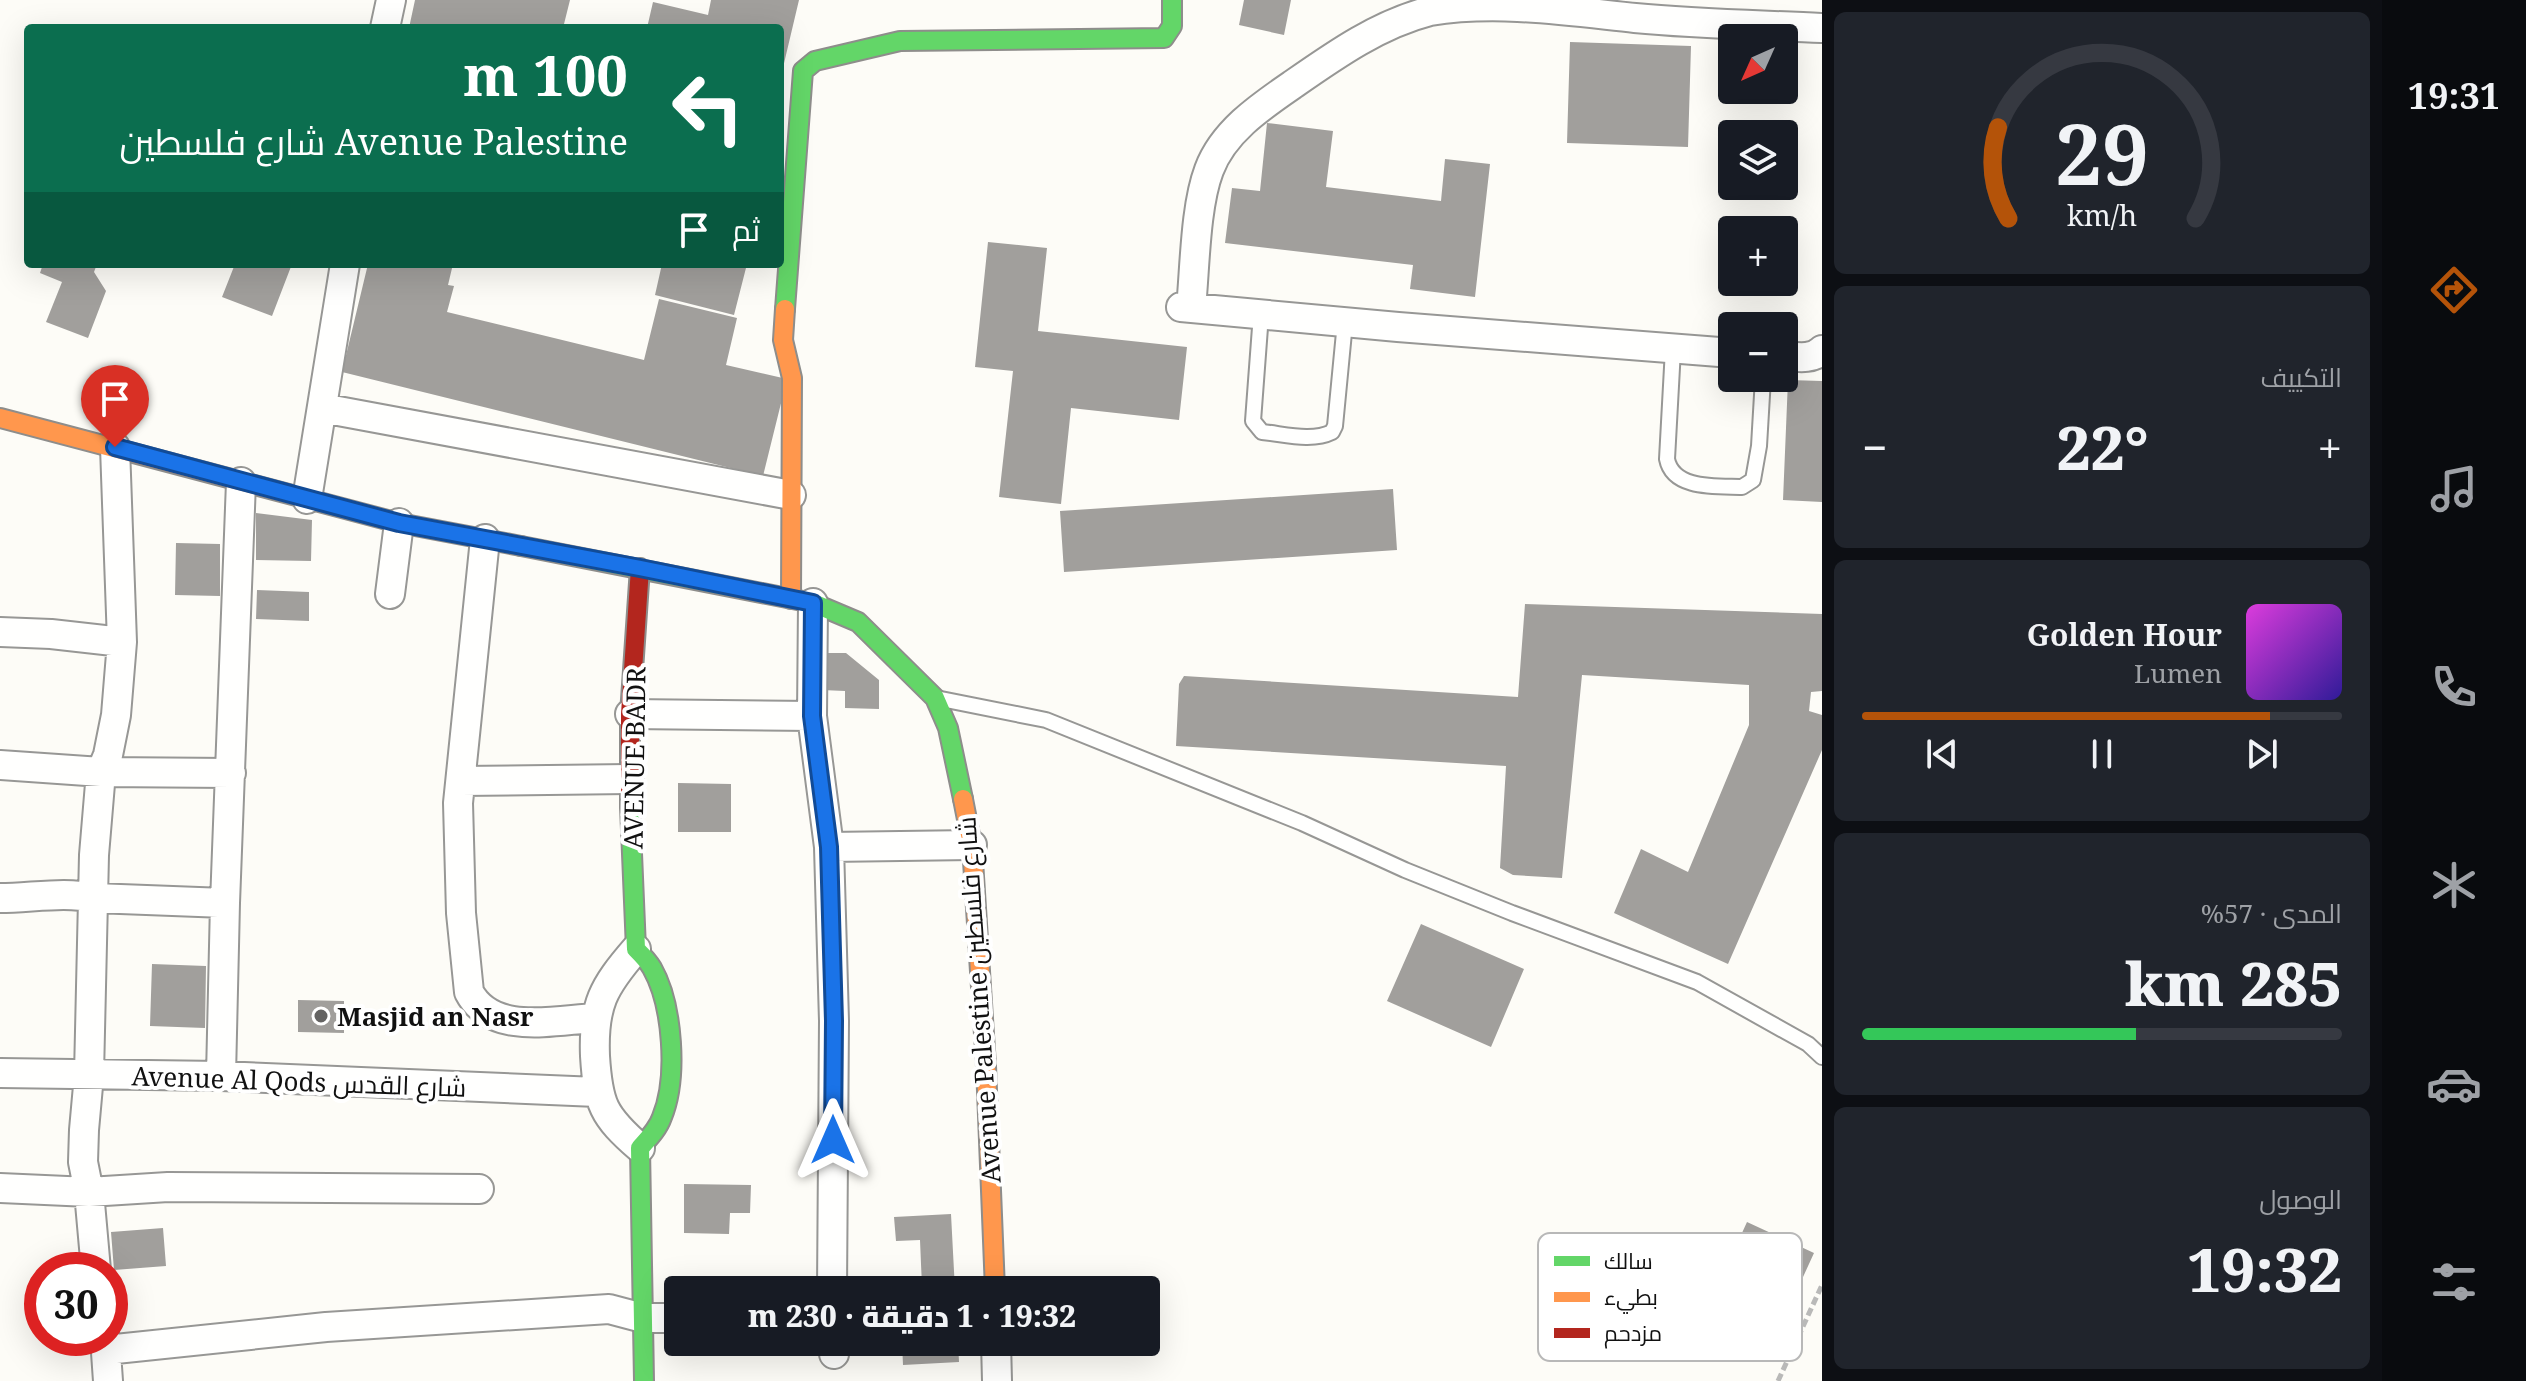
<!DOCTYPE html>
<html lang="ar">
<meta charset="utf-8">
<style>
body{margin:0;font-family:"Noto Serif",Cairo,serif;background:#20242c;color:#f1f3f6;direction:rtl;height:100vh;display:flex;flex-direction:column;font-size:30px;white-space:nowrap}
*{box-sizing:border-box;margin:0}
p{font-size:26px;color:#9ea1a6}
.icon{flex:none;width:44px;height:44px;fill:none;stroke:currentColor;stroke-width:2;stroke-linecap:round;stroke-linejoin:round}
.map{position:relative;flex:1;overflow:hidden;direction:ltr}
.panel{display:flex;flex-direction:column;gap:12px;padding:12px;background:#0d0f14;width:560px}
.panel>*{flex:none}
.guide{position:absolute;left:24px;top:24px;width:760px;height:244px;border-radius:8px;box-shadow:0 8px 32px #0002;direction:rtl;background:#0b6e4f;color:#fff;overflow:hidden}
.needle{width:52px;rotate:225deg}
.tools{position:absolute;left:1718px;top:24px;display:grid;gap:16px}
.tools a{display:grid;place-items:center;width:80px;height:80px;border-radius:8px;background:#171b24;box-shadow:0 8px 32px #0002;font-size:40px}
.speed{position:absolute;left:24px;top:1252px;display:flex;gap:16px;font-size:40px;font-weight:700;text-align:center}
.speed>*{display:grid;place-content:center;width:104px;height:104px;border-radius:50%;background:#171b24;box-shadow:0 8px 32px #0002;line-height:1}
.speed .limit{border:12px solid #d22;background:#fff;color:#111}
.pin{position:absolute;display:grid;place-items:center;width:68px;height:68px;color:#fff;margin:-82px -34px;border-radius:50% 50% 50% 0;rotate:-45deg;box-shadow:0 0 8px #0007}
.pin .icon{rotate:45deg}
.me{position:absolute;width:88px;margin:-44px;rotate:0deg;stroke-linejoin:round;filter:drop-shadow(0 0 6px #0008)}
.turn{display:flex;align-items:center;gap:28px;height:168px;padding:0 24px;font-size:36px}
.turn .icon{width:104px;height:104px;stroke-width:2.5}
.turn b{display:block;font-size:56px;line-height:68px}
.then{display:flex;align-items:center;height:76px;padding:0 24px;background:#0003;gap:16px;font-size:30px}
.big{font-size:60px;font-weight:800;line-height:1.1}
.panel .widget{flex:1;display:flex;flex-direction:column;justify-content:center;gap:12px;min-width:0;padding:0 28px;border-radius:12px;background:#20242c}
.panel .dial{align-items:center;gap:0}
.dial svg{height:208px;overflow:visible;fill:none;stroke:#363941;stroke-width:7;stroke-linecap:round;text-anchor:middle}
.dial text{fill:#f1f3f6;stroke:none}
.song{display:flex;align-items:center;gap:24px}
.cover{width:96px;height:96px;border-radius:12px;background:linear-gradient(135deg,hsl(300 70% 55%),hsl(250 70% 35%))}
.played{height:8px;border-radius:4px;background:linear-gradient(90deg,#b45309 85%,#363941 85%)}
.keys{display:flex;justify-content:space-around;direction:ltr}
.heat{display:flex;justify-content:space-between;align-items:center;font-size:44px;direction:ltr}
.charge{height:12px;border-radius:6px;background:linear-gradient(90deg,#34c759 57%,#363941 0)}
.trip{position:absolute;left:664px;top:1276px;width:496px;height:80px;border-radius:8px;background:#171b24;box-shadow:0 8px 32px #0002;font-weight:800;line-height:80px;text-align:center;direction:rtl}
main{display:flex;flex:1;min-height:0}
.dock{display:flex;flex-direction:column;width:144px;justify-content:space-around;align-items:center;background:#090b0e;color:#9ea1a6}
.dock .icon{width:56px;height:56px}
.dock .selected{color:#b45309}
.dock b{font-size:36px;color:#f1f3f6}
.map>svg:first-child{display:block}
.building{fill:#a19f9c}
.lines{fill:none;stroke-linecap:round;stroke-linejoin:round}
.lane-casing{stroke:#979795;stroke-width:18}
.street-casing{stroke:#979795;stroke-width:32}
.fast-casing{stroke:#8e8d8b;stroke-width:22}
.slow-casing{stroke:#8e8d8b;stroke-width:22}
.jam-casing{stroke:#8e8d8b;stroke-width:22}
.path{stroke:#b9b9b8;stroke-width:5;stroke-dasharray:8 4;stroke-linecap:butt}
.lane{stroke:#fffffe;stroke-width:14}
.street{stroke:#fffffe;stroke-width:28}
.fast{stroke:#63d668;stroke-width:18}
.slow{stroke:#ff974d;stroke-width:18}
.jam{stroke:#b3261e;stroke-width:18}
.route-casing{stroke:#114b97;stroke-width:20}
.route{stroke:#1a73e8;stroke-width:14}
.poi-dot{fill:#646362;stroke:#fff;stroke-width:3}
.labels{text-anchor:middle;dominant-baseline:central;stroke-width:8;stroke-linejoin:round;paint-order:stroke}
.street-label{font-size:26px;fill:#111;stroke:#fff}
.poi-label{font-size:26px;font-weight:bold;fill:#111;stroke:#fff;text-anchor:start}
.key{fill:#fff;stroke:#b8b8b8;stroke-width:2}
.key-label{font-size:22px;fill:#111}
</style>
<main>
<nav class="dock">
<b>19:31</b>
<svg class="icon selected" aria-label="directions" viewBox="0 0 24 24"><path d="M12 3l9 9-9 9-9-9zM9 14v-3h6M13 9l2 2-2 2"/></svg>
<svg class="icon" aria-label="music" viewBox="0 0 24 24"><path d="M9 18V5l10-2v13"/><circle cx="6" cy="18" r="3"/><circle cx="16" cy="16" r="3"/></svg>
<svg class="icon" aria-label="phone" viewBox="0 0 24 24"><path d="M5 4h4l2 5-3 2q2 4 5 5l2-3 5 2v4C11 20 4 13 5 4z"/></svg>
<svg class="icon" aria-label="climate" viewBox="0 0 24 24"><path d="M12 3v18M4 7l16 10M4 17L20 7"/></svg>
<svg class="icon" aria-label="car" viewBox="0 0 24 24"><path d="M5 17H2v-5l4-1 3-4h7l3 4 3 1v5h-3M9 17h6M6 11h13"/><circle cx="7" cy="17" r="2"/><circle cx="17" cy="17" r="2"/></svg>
<svg class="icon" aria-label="filters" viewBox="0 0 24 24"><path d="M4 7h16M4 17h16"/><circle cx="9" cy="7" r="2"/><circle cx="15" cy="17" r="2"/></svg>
</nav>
<section class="panel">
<div class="widget dial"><svg viewBox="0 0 100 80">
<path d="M14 69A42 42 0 1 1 86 69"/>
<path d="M14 69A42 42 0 0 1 10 34" stroke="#b45309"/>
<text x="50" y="56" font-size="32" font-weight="700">29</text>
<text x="50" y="72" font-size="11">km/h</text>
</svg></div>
<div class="widget"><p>التكييف</p>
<div class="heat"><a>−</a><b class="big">22°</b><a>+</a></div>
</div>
<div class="widget">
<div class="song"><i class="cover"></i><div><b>Golden Hour</b><p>Lumen</p></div></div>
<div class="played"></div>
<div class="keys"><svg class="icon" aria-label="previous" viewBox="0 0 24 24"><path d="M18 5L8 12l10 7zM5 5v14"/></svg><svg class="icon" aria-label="pause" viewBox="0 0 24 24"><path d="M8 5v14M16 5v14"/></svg><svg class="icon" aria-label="next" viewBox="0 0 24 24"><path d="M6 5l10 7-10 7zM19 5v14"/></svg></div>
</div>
<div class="widget"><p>المدى · 57%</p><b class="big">285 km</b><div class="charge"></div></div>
<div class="widget"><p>الوصول</p><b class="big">19:32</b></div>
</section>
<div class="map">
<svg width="1822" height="1381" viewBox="0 0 1822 1381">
<rect width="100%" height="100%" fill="#fdfcf7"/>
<!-- building -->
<path class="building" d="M415 0H570L563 28H409Z
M711 0H799L781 76 780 28H647L653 2 708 15Z
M1244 0H1291L1284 35 1239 25Z
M1570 42 1691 46 1688 147 1567 143Z
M1267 123 1333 131 1326 187 1441 201 1445 159 1490 164 1475 297 1410 289 1413 265 1225 243 1232 188 1260 191Z
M988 242 1047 248 1038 331 1187 347 1179 420 1071 408 1061 504 999 497 1013 371 975 367Z
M43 264H97L94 272 106 291 88 338 46 322 62 282 40 273Z
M235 264H292L272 316 222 297Z
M368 264H453L448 285 454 286 447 312 644 360 659 299 737 318 726 365 787 379 763 476 342 372Z
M662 264H747L734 315 655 295Z
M1788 380 1822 381V502L1783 500Z
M1393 489 1397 550 1064 572 1060 511Z
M256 513 312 520 311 561 256 560Z
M176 543 220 544V596L175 595Z
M257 590 309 592V621L256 619Z
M1525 604 1822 614V691L1811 692 1809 711 1822 715V750L1728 964 1614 913 1641 849 1688 872 1749 725V685L1582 675 1562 878 1513 875 1500 868 1506 766 1176 746 1179 684 1184 676 1518 697Z
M823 653H846L879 680V709L845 708V691L822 690Z
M678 783 731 784V832H678Z
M1421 924 1524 969 1491 1047 1387 1001Z
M152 964 206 966 205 1028 150 1026Z
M298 1000 344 1001V1033L298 1032Z
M684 1184 751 1185 750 1213H730L729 1234 684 1233Z
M951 1214 955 1290H899V1287L922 1285 921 1264 920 1240 896 1241 894 1217Z
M1747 1222 1814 1253 1798 1288 1731 1257Z
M163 1228 166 1266 114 1270 111 1232Z
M902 1342H958L959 1362 903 1365Z"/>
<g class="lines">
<!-- lane casing -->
<g class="lane-casing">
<path id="lane" d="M1261 314 1253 421 1262 432C1284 434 1312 442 1332 432L1335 426 1345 322
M1673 349 1667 459C1673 490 1717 486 1742 487L1753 480 1759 446 1763 378
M941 699 1046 720 1302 823 1405 870 1512 913 1697 982 1808 1044 1822 1057"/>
</g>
<!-- street casing -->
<g class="street-casing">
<path id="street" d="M385 28 391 0
M1181 307 1398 327 1732 353
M1191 308C1195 267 1195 207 1209 170 1223 132 1260 107 1292 85 1335 55 1379 24 1430 11 1497 0 1568 11 1635 18 1697 24 1760 25 1822 28
M1784 356C1797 357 1812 360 1822 350
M322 408 791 495
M307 499 345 264
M485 539 458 803 461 913 469 992C492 1036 555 1020 595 1018
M390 594 399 523
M813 603 812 716 829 847 834 1021 832 1290
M0 632 51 634 122 642
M630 714 812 716
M0 765 101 772 231 773
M461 781 629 779
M829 847 972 845
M0 898C31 898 65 891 94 898L225 903
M636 949C603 987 593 1005 595 1056 598 1104 603 1116 640 1148
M0 1073 221 1076 597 1092
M221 1076 225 903 241 482
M0 1188 89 1192 168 1187 479 1189
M96 1270 89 1192 83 1162 84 1130 89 1075 94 855 101 772 108 755 116 715 122 642 115 447
M105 1338 108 1381
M833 1342 834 1354
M996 1342 997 1381
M106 1350 326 1327 609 1309 643 1318H678"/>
</g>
<!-- fast casing -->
<g class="fast-casing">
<path id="fast" d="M785 309 803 71 815 61 900 41 1164 38 1172 26V0
M521 546 813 603 858 622 935 698 948 728 963 799
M630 806 636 949C642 955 648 961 652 968 673 1005 678 1078 662 1117 658 1129 648 1139 640 1148L644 1381"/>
</g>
<!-- slow casing -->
<g class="slow-casing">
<path id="slow" d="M785 309 783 340 792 378 791 599
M0 418 399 523 521 546
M963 799 972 845 986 1066 995 1290"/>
</g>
<!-- jam casing -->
<g class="jam-casing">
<path id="jam" d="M630 806V714L640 568"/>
</g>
<!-- path -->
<path class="path" d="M1778 1381 1822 1285"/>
<!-- lane -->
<use href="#lane" class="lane"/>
<!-- street -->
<use href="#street" class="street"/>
<!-- fast -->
<use href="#fast" class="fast"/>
<!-- slow -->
<use href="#slow" class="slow"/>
<!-- jam -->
<use href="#jam" class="jam"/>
</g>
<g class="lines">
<!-- route casing -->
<g class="route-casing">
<path id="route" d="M115 447 399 523 640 568 813 603 812 716 829 847 834 1021 833 1140"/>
</g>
<!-- route -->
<use href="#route" class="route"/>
</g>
<!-- markers -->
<circle class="poi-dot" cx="321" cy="1016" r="8"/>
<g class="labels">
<!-- street labels -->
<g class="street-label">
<text transform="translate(634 758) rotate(-89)">AVENUE BADR</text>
<text transform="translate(978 1000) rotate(-94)">Avenue Palestine شارع فلسطين</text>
<text transform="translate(299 1081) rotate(2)">Avenue Al Qods شارع القدس</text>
</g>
<!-- poi labels -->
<g class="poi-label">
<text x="337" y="1016">Masjid an Nasr</text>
</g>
</g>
<!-- legend -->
<rect x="1538" y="1233" width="264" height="128" rx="12" class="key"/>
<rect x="1554" y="1256" width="36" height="10" fill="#63d668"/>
<rect x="1554" y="1292" width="36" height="10" fill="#ff974d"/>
<rect x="1554" y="1328" width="36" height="10" fill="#b3261e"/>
<g class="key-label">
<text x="1604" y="1269">سالك</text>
<text x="1604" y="1305">بطيء</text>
<text x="1604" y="1341">مزدحم</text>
</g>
</svg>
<div class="tools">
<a><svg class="needle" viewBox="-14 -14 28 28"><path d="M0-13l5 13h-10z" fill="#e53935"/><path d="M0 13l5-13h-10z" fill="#9ea1a6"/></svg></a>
<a><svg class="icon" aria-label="layers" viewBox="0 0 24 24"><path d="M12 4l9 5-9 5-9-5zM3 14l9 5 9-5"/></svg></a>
<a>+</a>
<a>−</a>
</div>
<div class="speed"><div class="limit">30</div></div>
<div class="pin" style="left:115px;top:447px;background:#d93025"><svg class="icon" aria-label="arrive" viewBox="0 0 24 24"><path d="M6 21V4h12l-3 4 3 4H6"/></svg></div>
<svg class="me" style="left:833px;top:1140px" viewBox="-20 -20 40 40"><path d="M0-17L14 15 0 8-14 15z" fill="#1a73e8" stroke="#fff" stroke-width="4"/></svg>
<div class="trip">19:32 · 1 دقيقة · 230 m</div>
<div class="guide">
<div class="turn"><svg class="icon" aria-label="left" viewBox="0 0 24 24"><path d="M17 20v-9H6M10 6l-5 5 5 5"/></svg><div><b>100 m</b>Avenue Palestine شارع فلسطين</div></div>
<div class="then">ثم<svg class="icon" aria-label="arrive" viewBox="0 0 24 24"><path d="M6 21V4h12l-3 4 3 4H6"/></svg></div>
</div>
</div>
</main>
